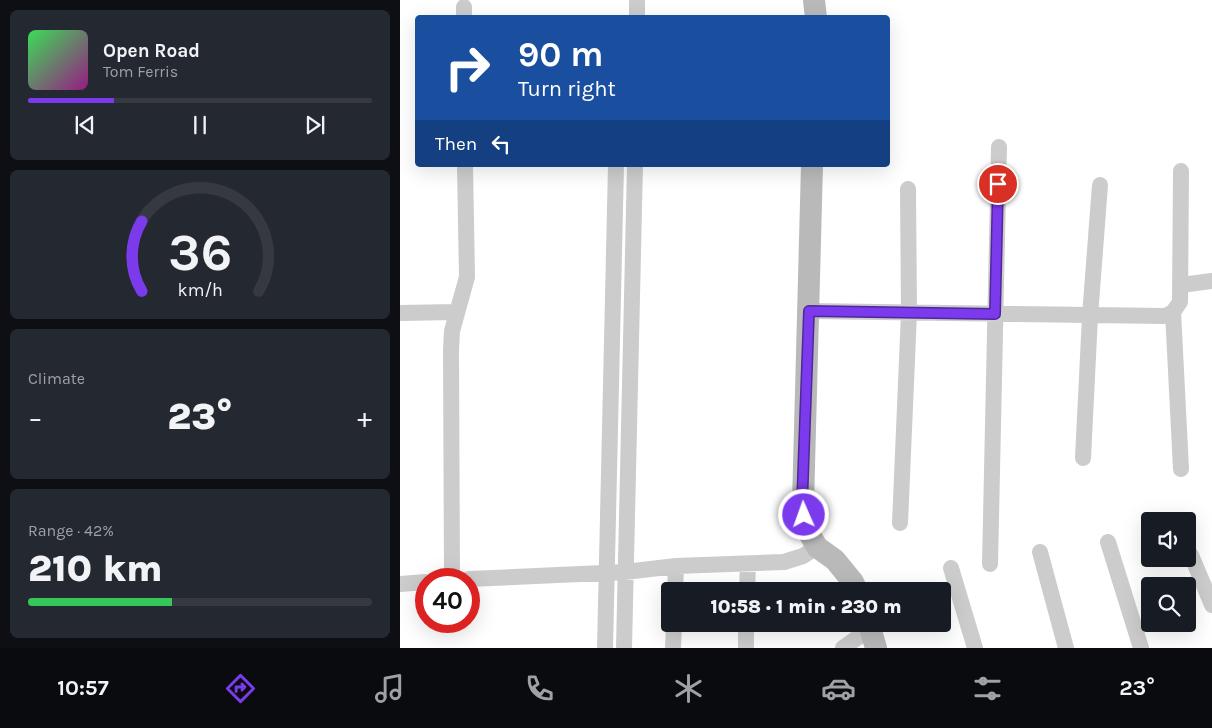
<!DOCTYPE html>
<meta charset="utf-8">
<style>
body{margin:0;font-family:Karla,sans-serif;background:#242831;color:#f1f3f6;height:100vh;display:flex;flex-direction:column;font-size:19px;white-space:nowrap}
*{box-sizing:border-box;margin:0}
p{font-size:16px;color:#9ea1a6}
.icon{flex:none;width:28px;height:28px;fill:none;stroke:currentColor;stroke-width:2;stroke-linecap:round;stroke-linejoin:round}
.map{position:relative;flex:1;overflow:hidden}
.sheet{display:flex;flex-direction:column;gap:10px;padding:10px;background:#0d0f14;width:400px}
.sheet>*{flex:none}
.top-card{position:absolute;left:15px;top:15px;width:475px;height:152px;border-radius:5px;box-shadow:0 5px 20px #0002;background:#1a4fa0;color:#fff;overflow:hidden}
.tools{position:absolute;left:741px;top:512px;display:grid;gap:10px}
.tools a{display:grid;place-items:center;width:55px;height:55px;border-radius:5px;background:#171b24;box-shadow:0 5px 20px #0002;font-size:25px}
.speed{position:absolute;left:15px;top:568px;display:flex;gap:10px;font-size:25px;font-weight:700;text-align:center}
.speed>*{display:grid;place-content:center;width:65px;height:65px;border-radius:50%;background:#171b24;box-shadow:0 5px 20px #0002;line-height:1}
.speed .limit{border:8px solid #d22;background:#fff;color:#111}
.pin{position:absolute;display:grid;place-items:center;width:42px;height:42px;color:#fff;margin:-21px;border:2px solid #fff;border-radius:50%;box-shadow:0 1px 5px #0007}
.me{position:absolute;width:55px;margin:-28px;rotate:358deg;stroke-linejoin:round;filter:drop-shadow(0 0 4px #0008)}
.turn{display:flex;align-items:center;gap:18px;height:105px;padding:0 20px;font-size:22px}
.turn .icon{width:65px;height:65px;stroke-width:2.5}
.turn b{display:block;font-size:35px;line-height:42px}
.then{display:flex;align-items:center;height:48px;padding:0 20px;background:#0003;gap:10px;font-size:19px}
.big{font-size:38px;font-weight:800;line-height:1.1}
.sheet .tile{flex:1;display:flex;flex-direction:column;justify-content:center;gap:8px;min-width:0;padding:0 18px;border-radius:8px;background:#242831}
.sheet .dial{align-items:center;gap:0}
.dial svg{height:130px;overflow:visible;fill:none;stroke:#363941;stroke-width:7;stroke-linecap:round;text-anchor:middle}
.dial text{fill:#f1f3f6;stroke:none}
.song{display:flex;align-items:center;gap:15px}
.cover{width:60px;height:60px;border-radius:8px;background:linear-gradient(135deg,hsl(130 70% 55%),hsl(310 70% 35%))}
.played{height:5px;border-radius:2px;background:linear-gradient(90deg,#7c3aed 25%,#363941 25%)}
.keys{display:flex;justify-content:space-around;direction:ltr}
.heat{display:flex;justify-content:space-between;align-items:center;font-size:28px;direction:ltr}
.charge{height:8px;border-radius:4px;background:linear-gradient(90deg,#34c759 42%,#363941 0)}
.trip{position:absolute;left:261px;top:582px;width:290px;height:50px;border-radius:5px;background:#171b24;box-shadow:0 5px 20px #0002;font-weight:800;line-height:50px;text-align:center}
.menu{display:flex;height:80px;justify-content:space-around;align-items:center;background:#090b0e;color:#9ea1a6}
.menu .icon{width:35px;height:35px}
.menu .current{color:#7c3aed}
.menu b{font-size:22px;color:#f1f3f6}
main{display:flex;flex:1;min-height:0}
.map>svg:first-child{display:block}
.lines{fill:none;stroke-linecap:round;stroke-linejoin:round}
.street{stroke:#ccc;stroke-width:16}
.secondary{stroke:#b9b9b9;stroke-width:22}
.route-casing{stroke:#51269a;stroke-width:12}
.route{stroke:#7c3aed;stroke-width:9}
</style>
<main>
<section class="sheet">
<div class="tile">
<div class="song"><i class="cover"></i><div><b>Open Road</b><p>Tom Ferris</p></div></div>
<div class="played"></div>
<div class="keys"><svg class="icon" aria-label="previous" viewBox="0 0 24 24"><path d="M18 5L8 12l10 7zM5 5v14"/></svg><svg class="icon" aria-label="pause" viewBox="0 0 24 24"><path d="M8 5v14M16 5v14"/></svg><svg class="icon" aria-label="next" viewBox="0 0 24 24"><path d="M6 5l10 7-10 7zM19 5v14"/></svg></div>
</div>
<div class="tile dial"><svg viewBox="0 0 100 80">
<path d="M14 69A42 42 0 1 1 86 69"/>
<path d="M14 69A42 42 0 0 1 14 26" stroke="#7c3aed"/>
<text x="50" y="56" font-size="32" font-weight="700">36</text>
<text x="50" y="72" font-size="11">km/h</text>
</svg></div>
<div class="tile"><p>Climate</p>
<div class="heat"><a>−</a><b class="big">23°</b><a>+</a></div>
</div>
<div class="tile"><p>Range · 42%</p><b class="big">210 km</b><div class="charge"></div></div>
</section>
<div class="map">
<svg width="812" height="648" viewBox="0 0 812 648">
<rect width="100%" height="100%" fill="#fff"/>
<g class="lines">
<!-- street -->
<path class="street" d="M64 7V18
M237 18V0
M781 285 812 281
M409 311 766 316 773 312 780 302 781 171
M773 312 781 469
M0 313 56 312
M683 458 690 316 700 185
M500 523 509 313 508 189
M708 542 741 648
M640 552 666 648
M791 555 812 605
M590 564 599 147
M551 568 575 648
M52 579 51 350 52 331 67 277 65 165
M69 579 225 572 276 566 384 562 403 556 417 547
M0 584 26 582
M275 591 276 566
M347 591 348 564
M205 648 216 165
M224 648 235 165
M273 648 274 624
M346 648V624
M443 648 471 628"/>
<!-- secondary -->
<path class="secondary" d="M414 0 416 18
M412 165 403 504 405 526 417 547 435 560 453 582 457 591
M469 624 476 648"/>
</g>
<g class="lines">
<!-- route casing -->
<g class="route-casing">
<path id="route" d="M404 515 402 504 409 311 595 314 598 184"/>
</g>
<!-- route -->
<use href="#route" class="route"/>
</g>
</svg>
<div class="tools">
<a><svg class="icon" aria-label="sound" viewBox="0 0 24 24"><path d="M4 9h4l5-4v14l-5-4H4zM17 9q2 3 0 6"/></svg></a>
<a><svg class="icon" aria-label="search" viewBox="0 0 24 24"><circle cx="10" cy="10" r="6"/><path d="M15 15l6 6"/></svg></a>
</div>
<div class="speed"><div class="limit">40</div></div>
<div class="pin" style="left:598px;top:184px;background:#d93025"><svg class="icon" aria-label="arrive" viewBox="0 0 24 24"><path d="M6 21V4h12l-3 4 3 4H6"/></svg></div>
<svg class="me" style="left:404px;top:515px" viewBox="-20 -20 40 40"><circle r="17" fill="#7c3aed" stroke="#fff" stroke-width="3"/><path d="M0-11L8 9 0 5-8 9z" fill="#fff"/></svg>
<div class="trip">10:58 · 1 min · 230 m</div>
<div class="top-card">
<div class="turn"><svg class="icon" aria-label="right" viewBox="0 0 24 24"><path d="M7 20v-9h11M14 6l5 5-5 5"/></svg><div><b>90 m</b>Turn right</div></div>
<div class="then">Then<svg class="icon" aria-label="left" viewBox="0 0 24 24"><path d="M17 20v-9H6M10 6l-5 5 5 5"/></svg></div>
</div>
</div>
</main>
<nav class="menu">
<b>10:57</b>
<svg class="icon current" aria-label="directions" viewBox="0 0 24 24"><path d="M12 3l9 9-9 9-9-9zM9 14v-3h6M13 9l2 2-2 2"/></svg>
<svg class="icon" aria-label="music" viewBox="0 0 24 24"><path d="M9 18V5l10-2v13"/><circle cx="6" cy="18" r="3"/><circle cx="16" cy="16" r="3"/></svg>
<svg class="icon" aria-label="phone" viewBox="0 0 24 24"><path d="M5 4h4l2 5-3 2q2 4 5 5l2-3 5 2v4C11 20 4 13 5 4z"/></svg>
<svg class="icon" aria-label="climate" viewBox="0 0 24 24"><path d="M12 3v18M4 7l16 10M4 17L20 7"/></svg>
<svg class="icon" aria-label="car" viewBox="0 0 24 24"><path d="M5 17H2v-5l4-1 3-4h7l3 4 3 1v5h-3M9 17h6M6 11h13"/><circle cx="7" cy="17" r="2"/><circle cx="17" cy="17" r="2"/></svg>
<svg class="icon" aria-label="filters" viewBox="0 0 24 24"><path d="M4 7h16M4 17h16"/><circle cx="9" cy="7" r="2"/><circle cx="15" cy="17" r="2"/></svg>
<b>23°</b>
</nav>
